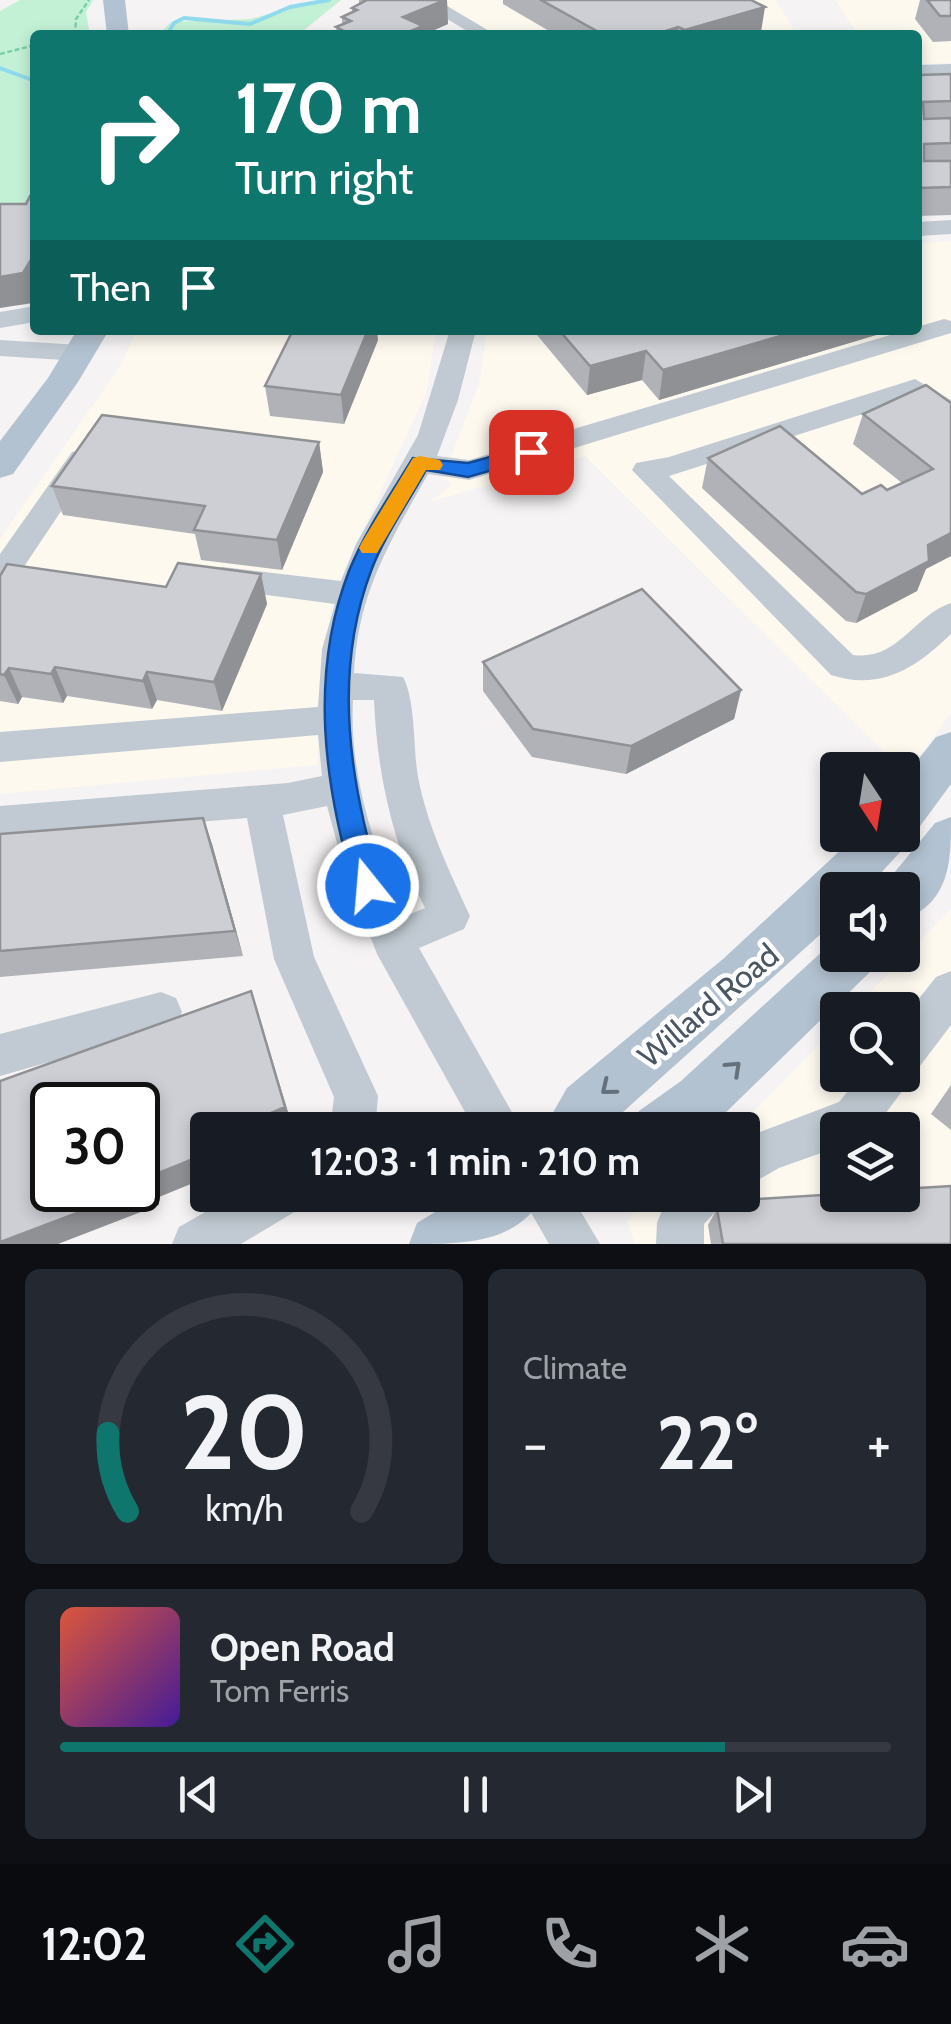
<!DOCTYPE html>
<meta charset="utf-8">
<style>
body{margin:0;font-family:Cabin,sans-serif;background:#242831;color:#f1f3f6;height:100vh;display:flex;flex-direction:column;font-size:38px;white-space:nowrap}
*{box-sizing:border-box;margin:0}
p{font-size:32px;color:#9ea1a6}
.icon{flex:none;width:55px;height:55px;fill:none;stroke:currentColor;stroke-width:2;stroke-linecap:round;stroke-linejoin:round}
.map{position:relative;height:1244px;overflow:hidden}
.sheet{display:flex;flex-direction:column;gap:25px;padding:25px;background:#0d0f14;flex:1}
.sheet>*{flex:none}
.banner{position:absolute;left:30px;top:30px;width:892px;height:305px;border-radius:10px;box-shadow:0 5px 15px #0003;background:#0f766e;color:#fff;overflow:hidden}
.needle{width:65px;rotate:168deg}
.fabs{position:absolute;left:820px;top:752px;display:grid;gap:20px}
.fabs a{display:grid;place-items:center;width:100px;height:100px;border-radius:10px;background:#171b24;box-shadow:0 5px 15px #0003;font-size:50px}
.speed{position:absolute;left:30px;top:1082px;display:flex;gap:20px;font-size:50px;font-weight:700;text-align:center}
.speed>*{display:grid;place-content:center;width:130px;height:130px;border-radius:50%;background:#171b24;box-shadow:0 5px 15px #0003;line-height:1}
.speed .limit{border:5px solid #111;border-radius:15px;background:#fff;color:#111}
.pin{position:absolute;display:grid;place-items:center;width:85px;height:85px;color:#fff;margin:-42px;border-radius:20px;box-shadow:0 5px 15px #0006}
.me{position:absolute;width:110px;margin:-55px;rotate:343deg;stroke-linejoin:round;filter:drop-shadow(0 0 8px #0008)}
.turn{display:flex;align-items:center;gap:35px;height:210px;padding:0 40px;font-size:45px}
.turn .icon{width:130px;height:130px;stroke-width:2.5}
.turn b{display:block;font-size:70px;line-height:85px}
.then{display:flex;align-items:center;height:95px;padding:0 40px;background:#0003;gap:20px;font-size:38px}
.big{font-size:75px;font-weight:700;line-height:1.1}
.sheet .tile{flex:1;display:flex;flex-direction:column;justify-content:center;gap:15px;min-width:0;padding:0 35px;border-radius:15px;background:#242831}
.sheet .dial{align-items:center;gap:0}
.dial svg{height:260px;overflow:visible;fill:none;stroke:#363941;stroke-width:7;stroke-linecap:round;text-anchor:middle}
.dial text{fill:#f1f3f6;stroke:none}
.song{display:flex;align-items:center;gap:30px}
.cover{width:120px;height:120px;border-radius:15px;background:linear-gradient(135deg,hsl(10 70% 55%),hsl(260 70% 35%))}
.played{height:10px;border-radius:5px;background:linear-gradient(90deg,#0f766e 80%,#363941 80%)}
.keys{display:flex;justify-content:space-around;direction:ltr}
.heat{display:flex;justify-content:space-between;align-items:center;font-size:55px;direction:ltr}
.sheet .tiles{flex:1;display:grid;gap:25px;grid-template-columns:1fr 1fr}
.tile:last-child{grid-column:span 2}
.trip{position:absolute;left:190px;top:1112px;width:570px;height:100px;border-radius:10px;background:#171b24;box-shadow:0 5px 15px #0003;font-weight:700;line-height:100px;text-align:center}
.tab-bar{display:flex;height:160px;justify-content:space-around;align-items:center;background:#090b0e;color:#9ea1a6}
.tab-bar .icon{width:70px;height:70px}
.tab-bar .selected{color:#0f766e}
.tab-bar b{font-size:45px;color:#f1f3f6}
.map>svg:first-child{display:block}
.commercial{fill:#fdf9ef;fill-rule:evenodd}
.green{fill:#c3f1d5}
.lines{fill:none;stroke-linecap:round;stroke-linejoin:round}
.stream{stroke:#90daee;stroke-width:4}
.path{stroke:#7ad0a6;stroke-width:2.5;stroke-dasharray:5 2.5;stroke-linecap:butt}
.minor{fill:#c1cad2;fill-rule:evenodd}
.major{fill:#b3c2d1;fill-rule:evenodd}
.wall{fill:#b0b2b7}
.shaded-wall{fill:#909195}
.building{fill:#cdcfd5;stroke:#909195;stroke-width:2.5;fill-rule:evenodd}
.oneway{stroke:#64717d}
.route{fill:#1a73e8;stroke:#114b97;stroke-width:2.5}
.slow{fill:#f59e0b}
.labels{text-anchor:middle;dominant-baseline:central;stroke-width:9;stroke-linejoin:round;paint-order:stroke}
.near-street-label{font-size:32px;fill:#4a5661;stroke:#fff}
</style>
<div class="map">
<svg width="951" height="1244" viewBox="0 0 951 1244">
<rect width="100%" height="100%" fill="#f5f3f3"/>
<!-- commercial -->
<path class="commercial" d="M437 0H776L795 32 855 30 835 0H951V63L918 64V35H482Z
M951 241V713L906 774 585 456 430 502 453 484 442 479 479 384 487 330H918V243Z
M137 330H436L427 391 332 597 317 765 0 794V539L120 366Z
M951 909V1244H635L627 1222 647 1195H742V1130H727L757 1108 837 1026 838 1075H902V1010H853ZM838 1130H902V1195H838Z"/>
<!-- green -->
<path class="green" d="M20 0H93L86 12 90 35H35V211H0V11Z
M322 0H341L298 35H158L171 22 250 19Z"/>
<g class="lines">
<!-- stream -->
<path class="stream" d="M167 35 174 23 184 18 250 24 290 7 329 0
M0 68 35 81"/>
<!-- path -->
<path class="path" d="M75 35 76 19 89 0
M0 54 35 45"/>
<!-- minor -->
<path class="minor" d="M415 0H437L496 35H474Z
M951 64V76L918 77V65Z
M951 220V234L918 236V222Z
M35 306V322L0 328V312Z
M944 319 951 321V333L479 477 469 480 428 474C390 542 358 592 354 673L403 677C416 701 413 749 418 777 428 828 449 870 470 916L464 929 419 948 522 1130H475L377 954 343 865 327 806 283 815 314 957 378 1096 375 1130H330L334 1097 274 959 247 818 0 838V806L288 783 322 776 318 735 0 762V732L318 707 322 649 335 604 223 589 212 586 207 578 212 570 223 567 341 581 356 544 418 435 450 330H476L458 400 437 456 469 460ZM353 700H374C377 772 392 843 425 908L403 917C374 848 349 775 353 700Z
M0 340 80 345 93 353 80 361 0 356Z
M915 379 951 400V422L913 398 669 476 853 655C898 661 914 615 951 603V634C916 668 881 691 831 675L632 470 636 463 669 457Z
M82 450 92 452 96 459 11 586 0 589V554L72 452Z
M951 971V1025L917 1070 909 1073 903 1090 873 1130H838V1147L779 1168 742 1189V1139L839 1102 861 1075H902V1020L936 977Z
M161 992 176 998 182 1012 176 1026 0 1076V1034Z
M235 1195H303L296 1211 241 1244H172L179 1227Z
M521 1195H571L600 1244H549Z
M668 1195H723L716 1211 704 1224V1244H656L657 1223Z"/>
<!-- major -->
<path class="major" d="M103 0H125L129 35H107Z
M77 330H109L78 382 13 474 0 478V441L48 378Z
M951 732V784L918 829 909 832 903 849 865 890H838V918L833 923 603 1130H543L567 1088 723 959 857 835H902V780L936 737Z
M951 817C951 861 951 902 902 921V890H882L885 884 935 823Z
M838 937V955H877L870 972 719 1119 704 1130H631L639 1111 681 1081Z
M463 1195H543C519 1244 462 1244 409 1244L417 1223Z"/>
</g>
<!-- wall -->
<path class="wall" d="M359 0H447L448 24 423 35H337L336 27 342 25V17L352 13V8L359 4Z
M503 0H751L761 32 753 35H556L503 4Z
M920 0H951V41L933 42 915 19Z
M951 74V215L918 216V75Z
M538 330H886V332L659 400 642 380 587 395 537 335Z
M378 340 344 424 270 416 265 386Z
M951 403V556L925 569 917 591 856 623 846 621 702 488 708 458 862 494 887 490 902 483 853 444 863 414Z
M319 442 323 472 282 570 201 560 195 534 63 515 52 486Z
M261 574 267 604 222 711 157 700 152 709 67 696 63 703 22 697 18 704 0 701V576L166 587Z
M483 662 741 690 734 719 626 774 532 757 483 691Z
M0 834 212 844 243 956 0 977Z
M951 1085V1130L931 1114Z
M717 1209 951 1244H711L708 1225Z"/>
<!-- shaded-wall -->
<path class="shaded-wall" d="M445 0H447L448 24 423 35H401L403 17Z
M765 7 761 32 753 35H684L685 30Z
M678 27 677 35H653Z
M35 253V298L33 303 0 308V277Z
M368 330H377L378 340 344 424 341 395Z
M801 330H886V332L659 400 663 370Z
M646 351 642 380 587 395 590 366Z
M319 442 323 472 282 570 277 540Z
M951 533V556L926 569 917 591 856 623 866 594 928 545Z
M261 574 267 604 222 711 214 682Z
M55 667 67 696 63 703 51 674Z
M9 668 22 697 18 704 4 675Z
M147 672 157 700 152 709 143 681Z
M741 690 734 719 626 774 631 746Z
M203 818 212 844 243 956 235 931Z
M251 991 293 1128 288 1130H251L250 1122Z
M208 1153V1177L159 1197V1205L58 1244H0V1242L146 1178Z"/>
<!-- building -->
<path class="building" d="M363 0H445L403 17 423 26 401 35H337L346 32 336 27 351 21 342 17 357 10 352 8 365 1Z
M541 0H751L765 7 685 30 678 27 653 35H604Z
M927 0H951V16H940Z
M951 74V101L923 102 924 119 951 118V143L924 144V161H951V187L918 188V75Z
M30 196H35V253L23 273 0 277V204H26Z
M293 330H368L341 395 265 386Z
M559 330H801L663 370 646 351 590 366Z
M926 385 951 403V533L928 545 929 561 866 594 856 592 708 458 780 426 862 494 881 485 887 490 933 469 863 414Z
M102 415 319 442 277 540 194 530 205 506 52 486Z
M178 563 261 574 214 682 147 672 143 681 55 667 51 674 9 668 4 675 0 674V576L7 564 166 587Z
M642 589 741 690 631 746 533 729 483 662Z
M203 818 235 931 0 951V834Z
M251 991 285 1107 250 1122 251 1130H208V1153L146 1178V1187L0 1242V1081ZM52 1105H138V1190H52Z
M951 1186V1244H723L717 1209 724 1201 838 1194V1195H902V1189Z"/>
<!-- one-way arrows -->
<defs><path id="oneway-chevron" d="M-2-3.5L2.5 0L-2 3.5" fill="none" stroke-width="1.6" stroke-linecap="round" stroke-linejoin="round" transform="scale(2.5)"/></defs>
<g class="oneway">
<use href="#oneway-chevron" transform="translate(734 1068) rotate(-43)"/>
<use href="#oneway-chevron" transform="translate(608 1088) rotate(141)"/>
</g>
<!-- route -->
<path class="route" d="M531 446 541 452 538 457 468 477 426 470C408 503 384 536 371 571 332 674 350 785 381 886L377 895 368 899 358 895 354 886C324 784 309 674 349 571 364 533 391 494 413 458L468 463Z"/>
<!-- slow -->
<path class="slow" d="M420 456 440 460 443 465 440 470H426L377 553H362L359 548 362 542 413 458Z"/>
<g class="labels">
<!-- near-street labels -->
<g class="near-street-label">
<text transform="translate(708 1005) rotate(-40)">Willard Road</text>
</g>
</g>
</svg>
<div class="fabs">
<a><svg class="needle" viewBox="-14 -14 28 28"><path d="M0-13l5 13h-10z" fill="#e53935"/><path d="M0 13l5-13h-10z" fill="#9ea1a6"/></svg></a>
<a><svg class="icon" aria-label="sound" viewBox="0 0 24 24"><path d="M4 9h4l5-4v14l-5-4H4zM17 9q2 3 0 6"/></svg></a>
<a><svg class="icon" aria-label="search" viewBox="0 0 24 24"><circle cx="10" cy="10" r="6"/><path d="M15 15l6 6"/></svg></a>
<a><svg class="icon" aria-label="layers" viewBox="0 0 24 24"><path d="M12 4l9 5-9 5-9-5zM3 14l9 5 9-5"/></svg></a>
</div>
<div class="speed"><div class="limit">30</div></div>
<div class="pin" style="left:531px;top:452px;background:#d93025"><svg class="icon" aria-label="arrive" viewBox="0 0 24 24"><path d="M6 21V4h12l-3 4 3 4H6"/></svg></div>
<svg class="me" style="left:368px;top:886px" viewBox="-20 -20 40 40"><circle r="17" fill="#1a73e8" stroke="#fff" stroke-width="3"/><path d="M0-11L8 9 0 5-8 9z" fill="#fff"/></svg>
<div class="trip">12:03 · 1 min · 210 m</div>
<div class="banner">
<div class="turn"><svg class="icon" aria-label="right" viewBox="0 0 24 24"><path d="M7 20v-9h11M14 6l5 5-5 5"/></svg><div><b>170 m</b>Turn right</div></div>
<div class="then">Then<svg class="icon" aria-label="arrive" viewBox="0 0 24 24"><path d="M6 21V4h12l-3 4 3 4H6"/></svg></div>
</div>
</div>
<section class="sheet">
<div class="tiles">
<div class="tile dial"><svg viewBox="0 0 100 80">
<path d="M14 69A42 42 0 1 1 86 69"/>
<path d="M14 69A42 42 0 0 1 8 45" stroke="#0f766e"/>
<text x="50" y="56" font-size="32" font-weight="700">20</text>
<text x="50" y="72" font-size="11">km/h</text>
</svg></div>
<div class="tile"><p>Climate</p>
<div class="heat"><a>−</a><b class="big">22°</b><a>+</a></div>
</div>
<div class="tile">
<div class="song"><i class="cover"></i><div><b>Open Road</b><p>Tom Ferris</p></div></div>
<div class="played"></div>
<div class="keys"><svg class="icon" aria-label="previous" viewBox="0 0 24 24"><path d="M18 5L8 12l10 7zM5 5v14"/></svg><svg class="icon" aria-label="pause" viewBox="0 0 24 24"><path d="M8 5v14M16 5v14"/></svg><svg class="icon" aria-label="next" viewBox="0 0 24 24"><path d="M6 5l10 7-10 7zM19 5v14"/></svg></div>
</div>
</div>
</section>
<nav class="tab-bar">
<b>12:02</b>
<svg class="icon selected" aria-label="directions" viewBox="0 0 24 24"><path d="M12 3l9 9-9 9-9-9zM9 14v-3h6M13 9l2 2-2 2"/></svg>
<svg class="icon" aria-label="music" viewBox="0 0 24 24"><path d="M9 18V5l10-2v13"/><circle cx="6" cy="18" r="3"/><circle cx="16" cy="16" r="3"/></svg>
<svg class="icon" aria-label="phone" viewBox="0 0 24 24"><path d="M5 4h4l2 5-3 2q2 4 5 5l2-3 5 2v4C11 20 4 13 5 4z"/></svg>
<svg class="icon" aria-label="climate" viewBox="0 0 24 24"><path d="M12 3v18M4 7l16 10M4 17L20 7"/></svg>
<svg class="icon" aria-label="car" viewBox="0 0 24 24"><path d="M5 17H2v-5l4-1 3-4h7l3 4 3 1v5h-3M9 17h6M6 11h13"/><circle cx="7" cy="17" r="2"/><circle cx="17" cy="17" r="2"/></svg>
</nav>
